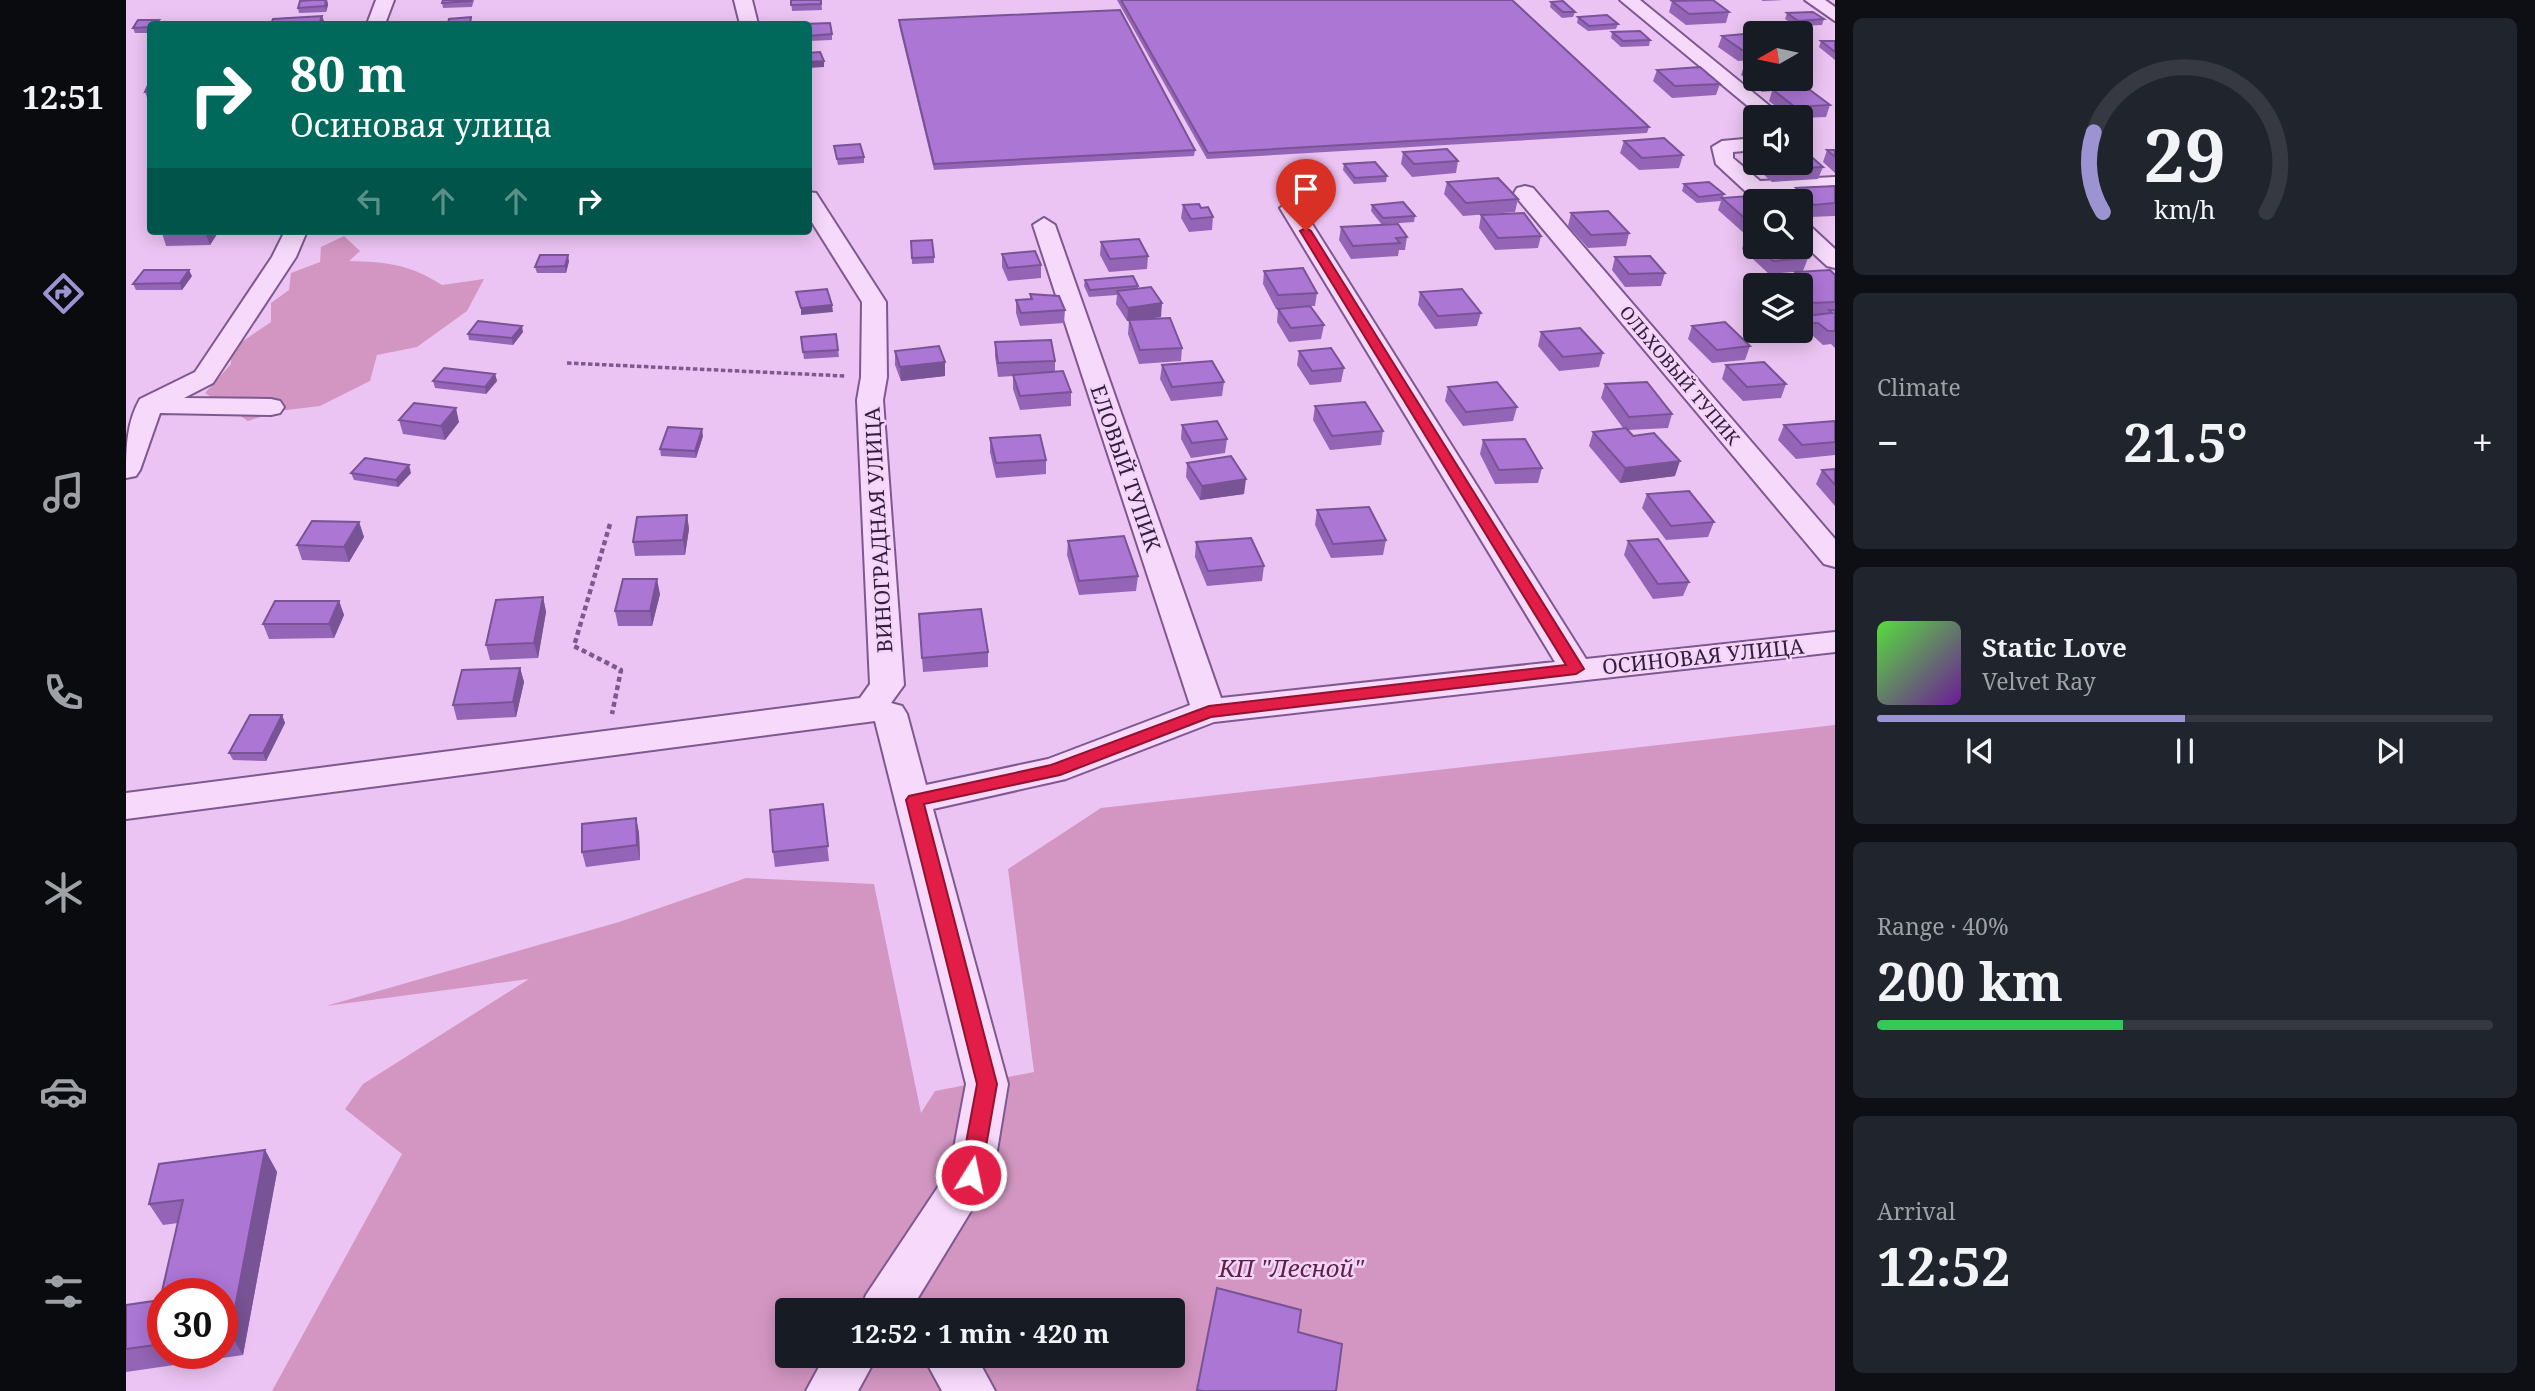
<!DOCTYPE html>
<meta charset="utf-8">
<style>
body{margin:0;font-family:"Noto Serif",serif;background:#20242c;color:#f1f3f6;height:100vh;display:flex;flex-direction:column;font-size:26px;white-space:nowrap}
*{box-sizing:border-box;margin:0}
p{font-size:23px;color:#9ea1a6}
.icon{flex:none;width:38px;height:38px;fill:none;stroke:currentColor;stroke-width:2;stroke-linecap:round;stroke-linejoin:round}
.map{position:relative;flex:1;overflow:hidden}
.details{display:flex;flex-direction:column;gap:18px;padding:18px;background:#0d0f14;width:700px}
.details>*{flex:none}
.guide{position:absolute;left:21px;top:21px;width:665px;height:214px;border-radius:7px;box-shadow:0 4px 18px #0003;background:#00695c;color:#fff;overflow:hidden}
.needle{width:46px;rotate:261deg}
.buttons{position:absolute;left:1617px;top:21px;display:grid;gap:14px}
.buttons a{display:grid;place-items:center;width:70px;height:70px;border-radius:7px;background:#171b24;box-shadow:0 4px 18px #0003;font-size:35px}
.speed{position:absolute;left:21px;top:1278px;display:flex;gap:14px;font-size:35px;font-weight:700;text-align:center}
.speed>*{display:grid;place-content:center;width:91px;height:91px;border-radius:50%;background:#171b24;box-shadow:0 4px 18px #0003;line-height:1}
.speed .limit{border:10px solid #d22;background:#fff;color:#111}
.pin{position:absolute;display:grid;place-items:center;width:60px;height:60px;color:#fff;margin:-72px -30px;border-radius:50% 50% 50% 0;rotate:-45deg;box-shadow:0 0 7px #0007}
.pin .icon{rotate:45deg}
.me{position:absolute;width:77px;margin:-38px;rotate:10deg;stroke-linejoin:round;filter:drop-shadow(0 0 5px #0008)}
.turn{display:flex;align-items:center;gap:24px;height:147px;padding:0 28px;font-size:32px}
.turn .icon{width:91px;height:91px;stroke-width:2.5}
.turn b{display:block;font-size:49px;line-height:60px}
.lanes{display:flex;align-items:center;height:66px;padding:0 28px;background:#0003;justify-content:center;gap:35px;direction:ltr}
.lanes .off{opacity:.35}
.big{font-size:52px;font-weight:700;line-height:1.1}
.details .card{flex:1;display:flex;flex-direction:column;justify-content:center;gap:10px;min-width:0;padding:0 24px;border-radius:10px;background:#20242c}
.details .dial{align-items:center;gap:0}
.dial svg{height:182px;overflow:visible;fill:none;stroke:#363941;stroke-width:7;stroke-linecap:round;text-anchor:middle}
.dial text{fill:#f1f3f6;stroke:none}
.song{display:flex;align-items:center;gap:21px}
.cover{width:84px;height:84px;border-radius:10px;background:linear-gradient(135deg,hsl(110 70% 55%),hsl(280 70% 35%))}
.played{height:7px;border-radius:4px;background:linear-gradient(90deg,#9c94d2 50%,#363941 50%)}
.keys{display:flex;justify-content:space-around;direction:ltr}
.heat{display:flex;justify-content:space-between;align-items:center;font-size:38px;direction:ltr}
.charge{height:10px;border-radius:5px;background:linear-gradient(90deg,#34c759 40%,#363941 0)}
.trip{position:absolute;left:649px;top:1298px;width:410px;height:70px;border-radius:7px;background:#171b24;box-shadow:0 4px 18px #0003;font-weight:700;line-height:70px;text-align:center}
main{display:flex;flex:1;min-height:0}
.tab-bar{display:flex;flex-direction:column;width:126px;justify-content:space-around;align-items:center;background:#090b0e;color:#9ea1a6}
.tab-bar .icon{width:49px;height:49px}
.tab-bar .active{color:#9c94d2}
.tab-bar b{font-size:32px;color:#f1f3f6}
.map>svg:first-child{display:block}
.green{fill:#d396c2;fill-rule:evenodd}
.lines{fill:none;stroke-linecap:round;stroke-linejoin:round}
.minor-casing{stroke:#7e5890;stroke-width:4}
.path-far1{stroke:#7e5890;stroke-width:3.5;stroke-dasharray:4.5 2.5;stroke-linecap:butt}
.path{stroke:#7e5890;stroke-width:4.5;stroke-dasharray:5 3.5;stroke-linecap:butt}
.minor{fill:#f7d9fc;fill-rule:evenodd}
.wall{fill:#9465b7;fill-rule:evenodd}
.shaded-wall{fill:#785395}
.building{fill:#ac76d5;stroke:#785395;stroke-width:2}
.route{fill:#e11d48;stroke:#92132f;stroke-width:2}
.labels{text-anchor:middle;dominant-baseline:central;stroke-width:5;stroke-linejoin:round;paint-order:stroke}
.far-street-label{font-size:18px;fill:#331e3f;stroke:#f4d5f9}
.street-label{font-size:21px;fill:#331e3f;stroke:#f4d5f9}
.near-park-label{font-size:24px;font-style:italic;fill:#5d2245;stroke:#f4d5f9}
</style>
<main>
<nav class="tab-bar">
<b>12:51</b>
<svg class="icon active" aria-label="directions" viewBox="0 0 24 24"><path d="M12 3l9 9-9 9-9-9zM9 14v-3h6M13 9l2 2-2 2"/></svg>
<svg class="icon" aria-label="music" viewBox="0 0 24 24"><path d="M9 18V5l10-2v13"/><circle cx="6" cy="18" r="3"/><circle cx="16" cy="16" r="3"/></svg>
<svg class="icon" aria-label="phone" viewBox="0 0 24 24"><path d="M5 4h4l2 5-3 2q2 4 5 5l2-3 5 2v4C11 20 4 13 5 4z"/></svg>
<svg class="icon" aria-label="climate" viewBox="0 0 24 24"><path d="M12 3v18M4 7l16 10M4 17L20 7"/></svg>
<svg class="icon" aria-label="car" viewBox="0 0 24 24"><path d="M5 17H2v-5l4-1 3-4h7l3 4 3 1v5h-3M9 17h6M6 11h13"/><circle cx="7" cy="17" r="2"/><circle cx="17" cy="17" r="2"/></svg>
<svg class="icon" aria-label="filters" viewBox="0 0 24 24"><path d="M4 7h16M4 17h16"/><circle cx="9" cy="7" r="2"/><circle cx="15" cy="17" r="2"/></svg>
</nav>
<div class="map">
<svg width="1709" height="1391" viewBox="0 0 1709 1391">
<rect width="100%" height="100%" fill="#ecc4f3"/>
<!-- green -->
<path class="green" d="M218 236 234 251 223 261C261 262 283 264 316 285L358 279 341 311 291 347 251 355 244 381 194 406 152 411 122 421 79 393 105 364V349L145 322V303L163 290 165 273 194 262 195 247Z
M1709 725V1391H146L276 1154 219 1109 237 1084 403 979 200 1006 493 922 620 878 748 884 795 1113 809 1091 908 1072 882 869 975 808ZM662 1311H1046V1356H662Z"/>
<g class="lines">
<!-- minor casing -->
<g class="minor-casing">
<path id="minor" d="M250 0H268L259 24H241Z
M608 0H626L632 24H614Z
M1494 0H1514L1657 117H1635Z
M1679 0H1699L1709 7V21Z
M1629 138V150L1607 152V158L1634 181 1709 177V191L1648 194 1654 201H1630L1590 164 1586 147 1596 141Z
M1399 186 1407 188 1709 539V567L1698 564 1391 198 1388 193 1391 188Z
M682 192 690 193 760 302 761 377 757 400 778 685 765 703 776 706 781 714 800 785 922 759 1064 705 907 225 918 218 929 225 1095 698 1429 662 1154 208 1165 201 1176 208 1460 659 1709 632V652L1088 722 940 779 807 809 882 1084 867 1175 784 1311H734L740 1295 824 1169 840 1084 749 721 0 819V793L734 698 744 684 731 400 735 377 736 302 682 216Z
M1675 223 1683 225 1709 249V268L1701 266 1675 242Z
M159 231H181L170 257 87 383 58 398 145 399 154 401 158 407 154 413 145 415 34 413 14 470 10 476 0 478C0 451 0 423 14 399L69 372 146 257Z
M699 1356H751L732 1391H680Z
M797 1356H850L869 1391H816Z"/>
</g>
<!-- path-far1 -->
<path class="path-far1" d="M441 363 719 376"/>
<!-- path -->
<path class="path" d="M484 524 448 646 495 670 486 714"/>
<!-- minor -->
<use href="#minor" class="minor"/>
</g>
<!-- wall -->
<path class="wall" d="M201 0 202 5 200 12 173 13 172 8Z
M348 0 346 7 317 8 316 3Z
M665 0H695L696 10 666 11Z
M991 0H1386L1523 127 1521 133 1081 159Z
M1635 0H1658L1637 1Z
M1546 1 1603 12 1600 23 1560 25 1543 12Z
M1425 2 1449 12 1447 17 1436 18 1424 7Z
M1661 13 1698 19 1696 25 1670 26 1659 19Z
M1452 17 1492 24 1490 29 1462 31 1451 23Z
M773 20 1069 150 1068 156 808 170 773 25Z
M198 21 197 24H145Z
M24 24V33H9L7 28Z
M682 24 706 34V40L682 41Z
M1486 32 1524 40 1523 46 1495 47 1485 38Z
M1629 33V60L1612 61 1592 47 1596 36Z
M1695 41H1709V60L1693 47Z
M1619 63H1629V79H1669L1666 88 1704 105 1700 117 1675 118 1663 117 1643 101 1646 91 1636 92 1615 75Z
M1531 70 1594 84 1590 95 1546 98 1527 81Z
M24 81V103H23L19 92Z
M1498 141 1557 155 1553 168 1513 170 1494 153Z
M708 146 738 157V163L712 165Z
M1701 150H1709V173L1697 162Z
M1277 152 1332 161 1330 173 1286 177 1275 164Z
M1629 163H1675L1697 167 1692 179 1646 182 1628 166Z
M1218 164 1261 176 1260 182 1228 184 1217 170Z
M1321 182 1392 199 1389 212 1337 216 1318 194Z
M1558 184 1598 194 1597 198 1629 201V235H1620L1592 210 1595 201 1571 203 1556 191Z
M1709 186V216L1684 217 1675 209V201L1665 200 1670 188Z
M1057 205 1075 208 1087 217 1086 230 1063 232 1055 218Z
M1246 205 1289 216 1288 222 1261 224 1281 237 1279 250H1273L1272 256 1225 259 1213 240 1215 227 1256 225 1245 211Z
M1445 213 1503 233 1500 246 1462 248 1442 226Z
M1355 215 1415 236 1412 248 1369 250 1353 228Z
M93 231 84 245 40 246 36 233Z
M256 231H303L302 233 257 234Z
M390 231H434L433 233Z
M1629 235V247H1670L1682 258 1677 271 1643 274 1616 249 1620 236Z
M785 241 808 257V263L786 264Z
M975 242 1022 256 1021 269 983 272 974 255Z
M876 254 915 265V278L882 281 876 267Z
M1489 257 1539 273 1535 286 1499 287 1486 270Z
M443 261 440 273H411L409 267Z
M1138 271 1191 293 1189 306H1185L1198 325 1195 339 1163 342 1151 322 1152 309 1162 308 1150 309 1137 284Z
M1669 272 1709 275V348L1705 344 1697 345 1687 336H1681L1675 330V326L1679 316 1675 313V285H1655L1658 278 1667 277Z
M66 276 56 290H10L7 284Z
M959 280 1012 286V288L1035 317 1010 320 1056 348 1055 361 1013 364 1002 334 1003 321H1001L990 304 991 295 963 297 958 286Z
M1294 292 1355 313 1351 326 1309 329 1292 305Z
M904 294 939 310 938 323 894 326 890 313V300L904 299Z
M1566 326 1624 346 1619 360 1586 363 1562 339Z
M397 332 387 345 343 340 342 334Z
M1415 332 1477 353 1473 367 1433 371 1412 346Z
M710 334 713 357 678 359 675 337Z
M869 342 929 361V371L945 392V406L894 410 887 389V376L872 377 869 356Z
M769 351 819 362V376L775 381 769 365Z
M1173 351 1218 368 1215 382 1184 385 1171 365Z
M1036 365 1098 382 1096 396 1045 401 1034 379Z
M1600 365 1660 384 1655 398 1617 401 1596 379Z
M369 374 371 381 360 394 309 388 307 381Z
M1479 384 1546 414 1542 428 1502 430 1549 476 1494 483 1463 446 1467 432 1497 428 1475 398Z
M1322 387 1391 407 1387 421 1337 426 1319 401Z
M1189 406 1257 431 1255 445 1204 450 1187 420Z
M273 420 333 422 319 440 277 434Z
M1709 421V455L1670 459 1652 440 1658 425Z
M1056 425 1101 439 1099 453 1065 458 1055 439Z
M577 436 570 458 535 456 534 449Z
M864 438 920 460V474L870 478 864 452Z
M1357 440 1416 468 1412 483 1369 484 1354 454Z
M1061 463 1118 494 1074 500 1060 477Z
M1709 469V506L1690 484 1696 470Z
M225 473H285L272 487 228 480Z
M1521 494 1588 522 1582 537 1540 540 1516 508Z
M1191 510 1260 540 1257 555 1205 558 1189 525Z
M561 515 563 529 559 555 509 556 507 542Z
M233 522 238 537 223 562 176 560 171 545Z
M942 541 1012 576 1010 591 953 595 941 555Z
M1502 541 1563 582 1557 596 1527 599 1498 555Z
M1070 542 1138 566 1136 581 1081 586 1069 557Z
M534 594 526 626H492L489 611Z
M417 597 420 612 412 658 364 660 360 645Z
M213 601 218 615 208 638 143 639 137 624Z
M793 614 862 652V667L797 672Z
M394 668 398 682 390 717 331 720 327 705Z
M156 715 159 723 140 761 107 760 103 753Z
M697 804 703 861 649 867 647 852Z
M510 818 513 833 514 860 460 867 456 852Z
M139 1150 151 1172 117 1355 0 1372V1305L34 1300 52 1223 37 1225 23 1204ZM37 1293H96V1353H37Z"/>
<!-- shaded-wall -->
<path class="shaded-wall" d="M201 0 202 5 200 12 199 6Z
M196 16 198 21 197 24H195L194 22Z
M698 61V67L682 68V62Z
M80 231H93L84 245 79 232Z
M442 255 443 261 440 273 439 266Z
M63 270 66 276 56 290 54 283Z
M1036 303 1035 317 1001 321 1002 308Z
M706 305 707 312 675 315V308Z
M396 326 397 332 387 345 386 338Z
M819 362V376L775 381 774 367Z
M369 374 371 381 360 394 359 387Z
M330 408 333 422 319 440 315 426Z
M576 429 577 436 570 458 569 451Z
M1554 461 1549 476 1494 483 1499 468Z
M283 465 285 473 272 487 270 480Z
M1120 479 1118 494 1074 500 1076 486Z
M561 515 563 529 559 555 557 540Z
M233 522 238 537 223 562 218 547Z
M531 579 534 594 526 626 524 611Z
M417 597 420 612 412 658 408 643Z
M213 601 218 615 208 638 203 624Z
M394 668 398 682 390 717 387 702Z
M156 715 159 723 140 761 137 753Z
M510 818 513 833 514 860 511 845Z
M139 1150 151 1172 117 1355 104 1334Z"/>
<!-- building -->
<path class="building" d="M187 0H200L199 6 172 8 174 1Z
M317 0H346L345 1 316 3Z
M665 0H695V4L665 5Z
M995 0H1386L1523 127 1082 153Z
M1587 0 1603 12 1563 14 1546 1Z
M1437 1 1449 12H1437L1425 2Z
M994 10 1069 150 808 164 773 20Z
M1687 12 1698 19 1672 21 1661 13Z
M1481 15 1492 24 1463 26 1452 17Z
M196 16 194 22 145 24 147 19Z
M345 17 344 24H322L323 19Z
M12 20H33L29 24H24V27L7 28Z
M704 23 706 34 682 36V24H676Z
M1514 31 1524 40 1497 41 1486 32Z
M1629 33V49L1616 50 1596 36 1630 33Z
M1695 41H1709V52Z
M694 52 698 61 682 62V53Z
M1619 63H1629V72Z
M1574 67 1594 84 1549 86 1531 70Z
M1638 79H1669L1640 80Z
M24 81V91L19 92Z
M1680 87 1704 105 1669 107 1646 89Z
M1538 138 1557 155 1516 158 1498 141Z
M734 144 738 157 711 159 708 146Z
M1321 149 1332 161 1288 164 1277 152Z
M1701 150H1709V157Z
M1679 151 1697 167 1650 169 1642 163H1675V152Z
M1249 162 1261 176 1229 178 1218 164Z
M1372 178 1392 199 1340 203 1321 182Z
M1583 182 1598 194 1573 197 1558 184Z
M1709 186V203L1688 205 1670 188Z
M1624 196 1631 201H1629V222L1624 223 1596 198Z
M1277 202 1289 216 1257 218 1246 205Z
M1073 204 1075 208 1082 207 1087 217 1065 219 1057 205Z
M1482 211 1503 233 1465 235 1445 213Z
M1398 213 1415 236 1372 238 1355 215Z
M1272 224 1281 237 1270 238 1274 243 1227 246 1215 227Z
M37 231H80L79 232 36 233Z
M1629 235V244L1620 236Z
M1013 239 1022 256 984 259 975 242Z
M806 240 808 257 786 258 785 241Z
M1632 247H1670L1682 258 1647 261Z
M909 251 915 265 882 268 876 254Z
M414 255H442L439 266 409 267Z
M1524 256 1539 273 1503 274 1489 257Z
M1177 268 1191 293 1152 295 1138 271Z
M18 270H63L54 283 7 284Z
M1704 270 1709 275V302L1684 303 1675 294V285H1665L1658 278 1674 277 1669 272Z
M1007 276 1012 286 964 290 959 280Z
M1025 287 1036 303 1002 308 991 291Z
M701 289 706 305 675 308 670 292Z
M1336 289 1355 313 1312 316 1294 292Z
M904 294 933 296 939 310 895 313 890 300 906 299Z
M1184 306 1198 325 1165 328 1152 309Z
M1703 310H1709V331H1702L1692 323H1687L1679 316 1706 313Z
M1044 318 1056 348 1014 350 1003 320Z
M352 321 396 326 386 338 342 334Z
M1599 322 1624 346 1591 350 1566 326Z
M1454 328 1477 353 1437 357 1415 332Z
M710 334 712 350 677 352 675 337Z
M925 340 929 361 872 363 869 342Z
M813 346 819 362 774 367 769 351Z
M1205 348 1218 368 1186 371 1173 351Z
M1086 361 1098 382 1046 387 1036 365Z
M1638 362 1660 384 1621 387 1600 365Z
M318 368 369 374 359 387 307 381Z
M937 371 945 392 894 396 887 375Z
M1371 382 1391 407 1340 412 1322 387Z
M1521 382 1546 414 1503 417 1479 384Z
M1239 402 1257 431 1206 436 1189 406Z
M288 403 330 408 315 426 273 420Z
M1091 421 1101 439 1066 443 1056 425Z
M1709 421V442L1676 445 1658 425Z
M542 427 576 429 569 451 534 449Z
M1500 428 1507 436 1528 433 1554 461 1499 468 1467 432Z
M914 435 920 460 870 463 864 438Z
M1399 439 1416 468 1373 470 1357 440Z
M1105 456 1120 479 1076 486 1061 463Z
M239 458 283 465 270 480 225 473Z
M1709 469V485L1696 470Z
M1563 491 1588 522 1545 526 1521 494Z
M1243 507 1260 540 1207 544 1191 510Z
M561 515 557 540 507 542 511 517Z
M186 521 233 522 218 547 171 545Z
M998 536 1012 576 953 581 942 541Z
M1125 538 1138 566 1082 571 1070 542Z
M1532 539 1563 582 1532 584 1502 541Z
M497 579H531L524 611H489Z
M417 597 408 643 360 645 370 600Z
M149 601H213L203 624H137Z
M855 609 862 652 796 658 793 614Z
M394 668 387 702 327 705 336 670Z
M124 715H156L137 753H103Z
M697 804 702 846 647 852 644 810Z
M510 818 511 845 456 852V824Z
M139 1150 104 1334 96 1335V1293H37V1344L0 1349V1305L34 1300 57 1200 23 1204 33 1164Z
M1091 1288 1175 1310 1172 1332 1216 1344 1210 1391H1076L1071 1390Z"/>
<!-- route -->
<path class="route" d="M1180 228 1185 231 1458 669 1450 674 1085 717 934 775 798 804 871 1084 855 1175 852 1181 845 1184 837 1181 834 1175 851 1084 780 800 783 796 925 765 1083 706 1440 665 1174 231Z"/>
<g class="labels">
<!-- far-street labels -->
<g class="far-street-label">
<text transform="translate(1554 375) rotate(50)">ОЛЬХОВЫЙ ТУПИК</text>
</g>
<!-- street labels -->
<g class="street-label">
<text transform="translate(1000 468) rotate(71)">ЕЛОВЫЙ ТУПИК</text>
<text transform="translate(752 530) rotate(-93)">ВИНОГРАДНАЯ УЛИЦА</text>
<text transform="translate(1577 656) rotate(-6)">ОСИНОВАЯ УЛИЦА</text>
</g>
<!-- near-park labels -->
<g class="near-park-label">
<text x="1165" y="1267">КП "Лесной"</text>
</g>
</g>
</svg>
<div class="buttons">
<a><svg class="needle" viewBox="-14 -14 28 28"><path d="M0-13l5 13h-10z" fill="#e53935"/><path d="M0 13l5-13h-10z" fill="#9ea1a6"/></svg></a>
<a><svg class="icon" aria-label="sound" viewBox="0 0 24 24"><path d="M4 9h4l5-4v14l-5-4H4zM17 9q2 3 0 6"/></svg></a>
<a><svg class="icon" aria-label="search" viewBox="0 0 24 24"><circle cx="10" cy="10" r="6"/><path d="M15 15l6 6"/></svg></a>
<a><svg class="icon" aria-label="layers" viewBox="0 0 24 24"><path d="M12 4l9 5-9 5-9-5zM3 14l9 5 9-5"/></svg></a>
</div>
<div class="speed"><div class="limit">30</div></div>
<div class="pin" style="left:1180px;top:231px;background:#d93025"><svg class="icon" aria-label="arrive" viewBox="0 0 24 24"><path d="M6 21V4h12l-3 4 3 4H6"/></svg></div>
<svg class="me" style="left:845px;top:1175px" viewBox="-20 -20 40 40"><circle r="17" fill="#e11d48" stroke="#fff" stroke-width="3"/><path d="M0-11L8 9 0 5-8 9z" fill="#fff"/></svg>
<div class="trip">12:52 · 1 min · 420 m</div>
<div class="guide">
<div class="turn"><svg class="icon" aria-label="right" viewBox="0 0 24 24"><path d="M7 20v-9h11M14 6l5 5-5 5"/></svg><div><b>80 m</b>Осиновая улица</div></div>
<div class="lanes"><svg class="icon off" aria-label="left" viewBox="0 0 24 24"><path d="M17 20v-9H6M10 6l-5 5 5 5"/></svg><svg class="icon off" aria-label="ahead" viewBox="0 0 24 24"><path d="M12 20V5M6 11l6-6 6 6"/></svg><svg class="icon off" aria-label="ahead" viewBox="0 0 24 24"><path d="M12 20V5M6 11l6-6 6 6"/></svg><svg class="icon" aria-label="right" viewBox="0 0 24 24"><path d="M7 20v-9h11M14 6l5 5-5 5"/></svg></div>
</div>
</div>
<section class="details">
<div class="card dial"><svg viewBox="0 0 100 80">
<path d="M14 69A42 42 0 1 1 86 69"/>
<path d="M14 69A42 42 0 0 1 10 34" stroke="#9c94d2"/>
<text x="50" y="56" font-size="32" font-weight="700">29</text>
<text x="50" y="72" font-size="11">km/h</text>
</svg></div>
<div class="card"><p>Climate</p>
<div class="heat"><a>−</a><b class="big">21.5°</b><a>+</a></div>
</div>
<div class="card">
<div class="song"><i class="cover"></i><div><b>Static Love</b><p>Velvet Ray</p></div></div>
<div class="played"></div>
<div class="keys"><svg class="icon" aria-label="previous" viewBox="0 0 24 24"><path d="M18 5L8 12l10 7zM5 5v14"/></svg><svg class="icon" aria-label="pause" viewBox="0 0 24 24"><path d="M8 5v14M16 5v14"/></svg><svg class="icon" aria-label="next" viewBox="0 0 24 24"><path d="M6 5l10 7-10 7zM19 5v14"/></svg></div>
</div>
<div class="card"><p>Range · 40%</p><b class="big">200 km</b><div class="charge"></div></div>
<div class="card"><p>Arrival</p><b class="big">12:52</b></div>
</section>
</main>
